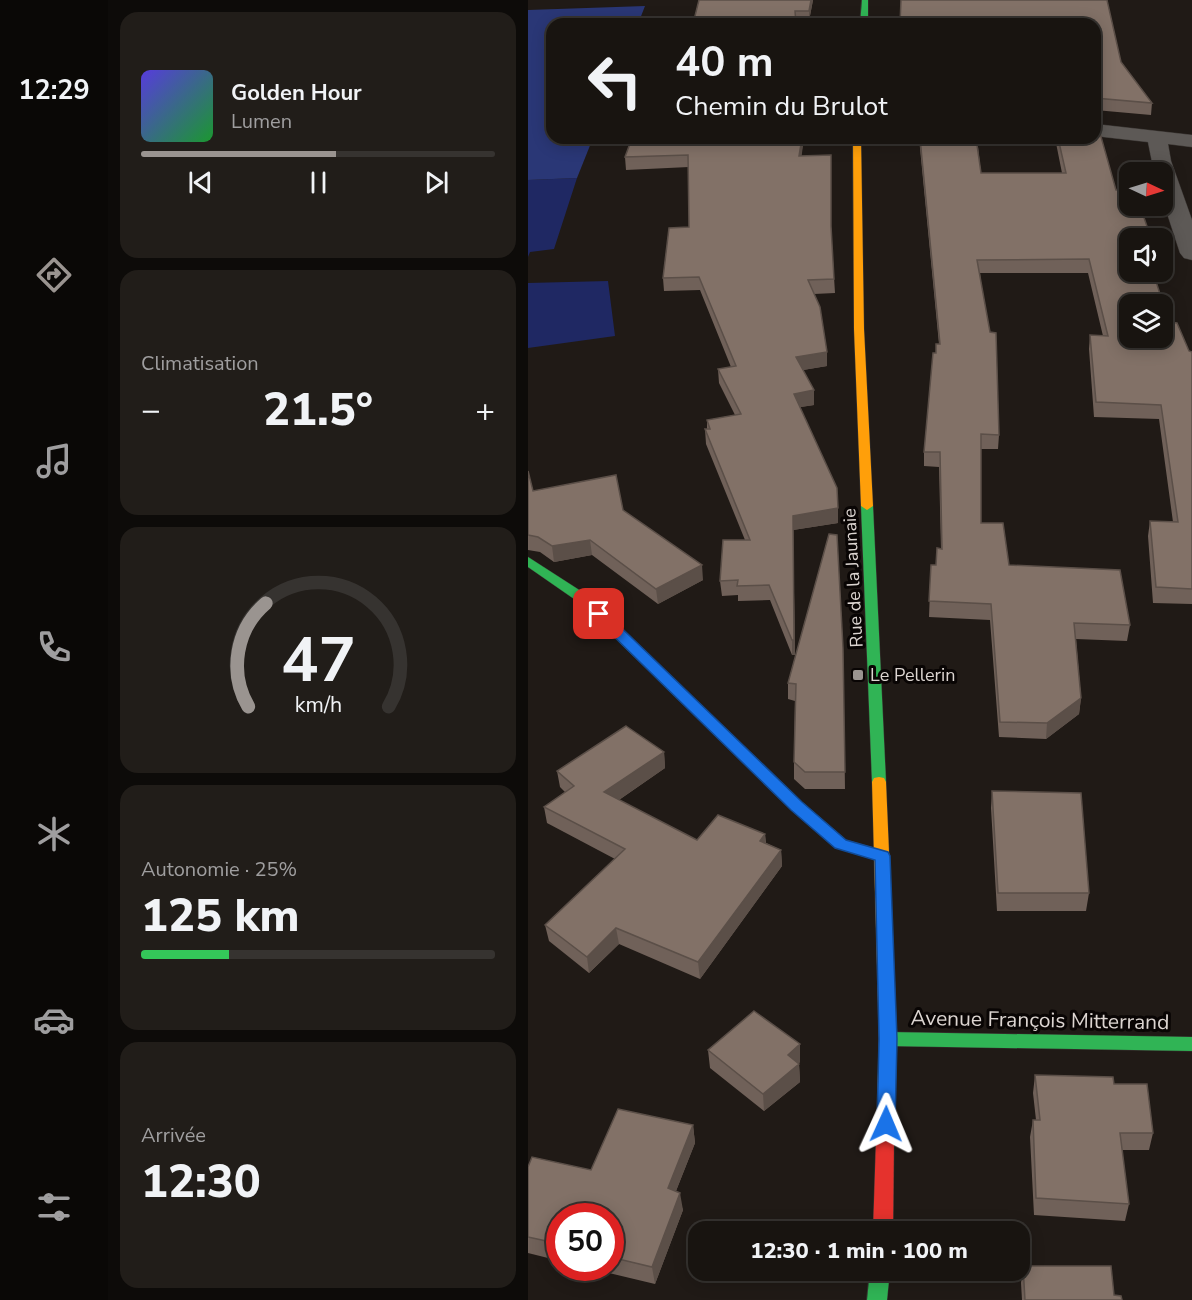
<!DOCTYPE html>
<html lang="fr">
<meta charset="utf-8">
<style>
body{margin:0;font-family:"Nunito Sans",sans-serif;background:#211d19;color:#f1f3f6;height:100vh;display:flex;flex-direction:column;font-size:22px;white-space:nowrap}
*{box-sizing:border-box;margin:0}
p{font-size:20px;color:#9f9e9f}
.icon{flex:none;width:33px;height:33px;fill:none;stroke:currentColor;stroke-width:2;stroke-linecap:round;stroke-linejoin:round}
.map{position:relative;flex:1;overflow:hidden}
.sheet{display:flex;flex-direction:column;gap:12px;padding:12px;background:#0d0b09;width:420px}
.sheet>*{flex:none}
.top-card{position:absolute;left:18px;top:18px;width:555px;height:126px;border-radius:18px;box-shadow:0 3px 15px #0003,0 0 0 2px #363330;background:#181410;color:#f1f3f6;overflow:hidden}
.needle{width:39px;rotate:94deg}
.tools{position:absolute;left:591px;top:162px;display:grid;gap:12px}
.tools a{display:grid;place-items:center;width:54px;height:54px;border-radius:12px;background:#181410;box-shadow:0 3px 15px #0003,0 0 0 2px #363330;font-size:30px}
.speed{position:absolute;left:18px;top:1203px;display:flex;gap:12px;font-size:30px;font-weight:700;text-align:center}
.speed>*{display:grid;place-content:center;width:78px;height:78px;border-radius:50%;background:#181410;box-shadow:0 3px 15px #0003,0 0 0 2px #363330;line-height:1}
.speed .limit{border:9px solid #d22;background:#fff;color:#111}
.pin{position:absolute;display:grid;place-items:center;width:51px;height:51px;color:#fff;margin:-26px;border-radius:12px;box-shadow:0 3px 9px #0006}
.me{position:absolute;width:66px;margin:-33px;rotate:1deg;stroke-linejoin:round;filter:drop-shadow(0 0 4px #0008)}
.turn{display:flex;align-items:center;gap:21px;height:126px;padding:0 30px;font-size:27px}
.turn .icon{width:78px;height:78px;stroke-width:2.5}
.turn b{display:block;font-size:42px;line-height:51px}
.big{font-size:45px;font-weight:800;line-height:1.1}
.sheet .card{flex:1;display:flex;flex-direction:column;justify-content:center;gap:9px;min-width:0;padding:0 21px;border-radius:18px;background:#211d19}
.sheet .dial{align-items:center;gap:0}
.dial svg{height:156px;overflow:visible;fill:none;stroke:#363330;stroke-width:7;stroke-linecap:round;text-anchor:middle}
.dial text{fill:#f1f3f6;stroke:none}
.song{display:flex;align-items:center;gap:18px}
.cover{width:72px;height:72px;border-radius:9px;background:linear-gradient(135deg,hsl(250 70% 55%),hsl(130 70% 35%))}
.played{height:6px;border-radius:3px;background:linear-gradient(90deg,#9a9490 55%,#363330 55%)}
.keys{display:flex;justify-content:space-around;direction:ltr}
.heat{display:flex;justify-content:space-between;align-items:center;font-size:33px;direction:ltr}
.charge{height:9px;border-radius:4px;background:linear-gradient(90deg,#34c759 25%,#363330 0)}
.trip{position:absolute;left:160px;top:1221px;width:342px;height:60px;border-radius:18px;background:#181410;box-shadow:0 3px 15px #0003,0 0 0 2px #363330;font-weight:800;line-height:60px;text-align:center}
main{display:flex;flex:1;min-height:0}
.tabs{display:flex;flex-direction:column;width:108px;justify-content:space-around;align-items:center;background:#0a0806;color:#9f9e9f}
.tabs .icon{width:42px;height:42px}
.tabs .active{color:#9a9490}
.tabs b{font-size:27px;color:#f1f3f6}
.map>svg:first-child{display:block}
.green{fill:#1f2863}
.forest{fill:#2a3776}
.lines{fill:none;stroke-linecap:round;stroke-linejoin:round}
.street-casing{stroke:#3b3734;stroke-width:1}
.fast-casing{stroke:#3b3734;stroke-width:1}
.slow-casing{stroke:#3b3734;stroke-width:1}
.jam-casing{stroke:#3b3734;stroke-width:1}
.street{fill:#5d5956;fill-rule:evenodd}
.fast{fill:#30b455;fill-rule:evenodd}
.slow{fill:#ff9f0a;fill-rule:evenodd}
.jam{fill:#e5322d;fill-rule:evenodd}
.wall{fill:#706159}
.shaded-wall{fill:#5b4f48}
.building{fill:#827167;stroke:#5b4f48;stroke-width:1.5;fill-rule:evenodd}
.route{fill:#1a73e8;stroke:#114b97;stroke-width:1.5}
.poi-dot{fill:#9a9490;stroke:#090504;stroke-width:2}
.labels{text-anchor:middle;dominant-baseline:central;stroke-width:6;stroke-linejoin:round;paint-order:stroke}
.street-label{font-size:18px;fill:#dcd5d1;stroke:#090504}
.poi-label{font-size:18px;fill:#dcd5d1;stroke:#090504;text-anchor:start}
.near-street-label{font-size:21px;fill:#dcd5d1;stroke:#090504}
</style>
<main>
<nav class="tabs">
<b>12:29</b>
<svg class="icon active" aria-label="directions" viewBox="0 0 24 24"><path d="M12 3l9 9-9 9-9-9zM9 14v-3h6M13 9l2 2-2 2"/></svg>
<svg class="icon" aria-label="music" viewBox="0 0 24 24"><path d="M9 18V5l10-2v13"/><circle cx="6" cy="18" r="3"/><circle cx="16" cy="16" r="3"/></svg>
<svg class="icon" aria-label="phone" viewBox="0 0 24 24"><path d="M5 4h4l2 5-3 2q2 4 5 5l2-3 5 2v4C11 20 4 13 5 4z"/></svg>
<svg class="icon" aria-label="climate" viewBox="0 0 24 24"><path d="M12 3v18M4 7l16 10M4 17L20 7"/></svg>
<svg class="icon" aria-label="car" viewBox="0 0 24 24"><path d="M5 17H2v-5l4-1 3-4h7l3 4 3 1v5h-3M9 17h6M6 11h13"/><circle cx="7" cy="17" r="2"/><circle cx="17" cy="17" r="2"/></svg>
<svg class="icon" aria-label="filters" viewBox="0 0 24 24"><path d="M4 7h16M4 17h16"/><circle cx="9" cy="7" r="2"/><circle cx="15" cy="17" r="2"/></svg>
</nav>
<section class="sheet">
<div class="card">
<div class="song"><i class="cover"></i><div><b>Golden Hour</b><p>Lumen</p></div></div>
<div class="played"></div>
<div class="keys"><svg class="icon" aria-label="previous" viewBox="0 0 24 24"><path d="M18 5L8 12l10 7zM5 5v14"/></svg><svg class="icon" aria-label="pause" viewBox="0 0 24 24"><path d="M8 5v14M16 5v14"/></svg><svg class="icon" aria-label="next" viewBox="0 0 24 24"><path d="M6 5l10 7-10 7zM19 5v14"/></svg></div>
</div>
<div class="card"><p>Climatisation</p>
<div class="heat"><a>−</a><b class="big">21.5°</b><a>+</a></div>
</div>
<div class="card dial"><svg viewBox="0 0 100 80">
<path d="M14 69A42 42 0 1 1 86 69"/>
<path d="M14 69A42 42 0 0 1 23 16" stroke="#9a9490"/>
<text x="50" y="56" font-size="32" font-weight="700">47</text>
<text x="50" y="72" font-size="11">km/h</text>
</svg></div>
<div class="card"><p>Autonomie · 25%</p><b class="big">125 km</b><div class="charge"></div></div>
<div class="card"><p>Arrivée</p><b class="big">12:30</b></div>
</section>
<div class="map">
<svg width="664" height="1300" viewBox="0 0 664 1300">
<rect width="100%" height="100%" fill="#201a16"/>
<!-- green -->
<path class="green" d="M49 178 26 249 2 252 0 257V180Z
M80 281 87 336 0 348V283Z"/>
<!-- forest -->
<path class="forest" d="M117 6 110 24H24V138H65L49 178 0 180V10Z"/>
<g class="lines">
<!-- street casing -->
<g class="street-casing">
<path id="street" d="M567 124 664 135V147L640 144 643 161 664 220V260L656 258 652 253 634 198V172H626L620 142 567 136Z"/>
</g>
<!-- fast casing -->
<g class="fast-casing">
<path id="fast" d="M334 0H340V24H332Z
M339 502 345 506 358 782 356 786H346L344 782 333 506Z
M0 557 59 595 274 802 318 840 360 852 362 856 360 860 354 862 308 848 264 810 49 601 0 567Z
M360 1032 664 1037V1051L360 1046 354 1044 351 1039 354 1034Z
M342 1270H362L359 1300H339Z"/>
</g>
<!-- slow casing -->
<g class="slow-casing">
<path id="slow" d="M325 138H333L336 329 345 506 339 510 333 506 326 329Z
M351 777 356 778 358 782 369 1039 366 1140 364 1146 357 1148 350 1146 348 1140 351 1039 344 782 346 778Z"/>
</g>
<!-- jam casing -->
<g class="jam-casing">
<path id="jam" d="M357 1132 364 1134 366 1140 365 1232H345L348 1140 350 1134Z"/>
</g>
<!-- street -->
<use href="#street" class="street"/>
<!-- fast -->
<use href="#fast" class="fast"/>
<!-- slow -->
<use href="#slow" class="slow"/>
<!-- jam -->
<use href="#jam" class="jam"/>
</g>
<!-- wall -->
<path class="wall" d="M171 0H285L281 21 165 24Z
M567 24 593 62 624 103 623 115 567 110Z
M276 138 273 156 303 229 307 293 286 294 299 366 275 370 286 390V405L272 407 310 523 265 530 267 655H264L242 600 210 601V595L194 596 192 581 217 540 178 444 177 429H179V420L207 415 191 383 190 369 203 367 172 290 136 291 135 278 161 227V167L98 170 97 157Z
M391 138H449L453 173H534L527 138H567L602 238 641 322 661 351 664 352V604L625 603 620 536 622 521 645 522 631 419 566 417 561 349 562 335 575 336 560 273H452L471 435 470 449H453V523L481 565 602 625 599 641 548 639 553 698 551 714 518 739 471 737 462 620 401 617 403 565H408L413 549 411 467 396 466V452L408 353 411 344Z
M0 471 5 491 95 510 175 580 130 604 64 555 26 562 12 552 0 550Z
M315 648 317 789H277L266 779V762L267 701 260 699V683Z
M136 752 137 768 91 800 169 840 237 834 238 843 253 850 254 866 172 979 91 944 61 973 21 941 17 925 87 859 19 823 16 807 37 792 32 787 29 771Z
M464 791 561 893 558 911H469L463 808Z
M180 1050 272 1062 271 1063 272 1082 236 1111 182 1068Z
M507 1075 586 1084 625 1133 621 1150H594L601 1204 597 1221 506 1215 502 1137 505 1120H508L505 1093Z
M165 1125 167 1143 148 1191 155 1210 127 1284 60 1268H82V1216H32V1261L0 1253V1167L63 1170Z
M495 1266 586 1295 594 1300H494L493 1283Z"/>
<!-- shaded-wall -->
<path class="shaded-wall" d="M283 0H285L281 21V11Z
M274 138H276L272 168 271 156Z
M299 352V366L269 371 268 357Z
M286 390V405L267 408 266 394Z
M310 508V523L265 530 267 655H264L265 516Z
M62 540 64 555 26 562 24 546Z
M174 565 175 580 130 604 128 589Z
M553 698 551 714 518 739 519 723Z
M136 752 137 768 79 808 76 792Z
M237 834 238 850 232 841Z
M253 850 254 866 172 979 170 962Z
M88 928 91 944 61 973 59 957Z
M272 1044V1062L263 1071 271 1064 272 1082 236 1111 235 1094 260 1055Z
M165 1125 167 1143 142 1206 140 1188Z
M152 1193 155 1210 127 1284 124 1267Z"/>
<!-- building -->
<path class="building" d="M171 0H283L281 11H267L268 24H141V23L165 24Z
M373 0H579L593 62 624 103 567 98V24H372Z
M567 125 570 126 588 190H602V206H612L623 238H602V272H625L641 322 649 323 661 351 664 352V589L628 587 622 521 650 522 633 405 568 402 562 335 580 336 561 259 449 260 462 332 468 333 471 435 453 434V523H475L481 565 592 570 602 625 546 623 553 698 519 723 472 722 463 604 401 601 403 565H408L409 548 414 549 412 452H396L405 353H408V344H412L392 138H448L453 173H538L530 138H567ZM602 304H634V338H602Z
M104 138H274L271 156 303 155V226L306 279 280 280 292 307 299 352 268 357 286 390 266 394 309 488 310 508 265 516 266 640H264L241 585 209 586 210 580 192 581 195 540H222L177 429H182L179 420 213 414 190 369 208 366 171 277 135 278 141 228 161 227 160 155 97 157Z
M0 471 5 491 88 475 95 510 174 565 128 589 62 540 24 546 10 537 0 535Z
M301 534 309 535 315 648 317 772H277L266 762 268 684 260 683Z
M98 726 136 752 76 792 169 840 190 815 237 834 232 841 253 850 170 962 88 928 59 957 17 925 97 849 16 807 46 786 29 771Z
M464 791 553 793 561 893H470Z
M226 1011 272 1044 260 1055 271 1064 235 1094 180 1050Z
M507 1075 585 1077 586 1084H619L625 1133H592L601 1204 508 1198 505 1120H512Z
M90 1109 165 1125 140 1188 152 1193 124 1267 82 1257V1216H32V1244L0 1237V1167L4 1157 63 1170Z
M495 1266H583L586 1295 593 1296 594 1300H497Z"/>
<!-- route -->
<path class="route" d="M71 610 76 611 274 802 318 840 360 852 362 856 369 1039 367 1124 364 1130 358 1133 351 1130 349 1124 351 1039 347 860 307 848 263 810 66 617 64 614Z"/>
<!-- markers -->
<rect class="poi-dot" x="324" y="669" width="12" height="12" rx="3"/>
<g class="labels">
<!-- street labels -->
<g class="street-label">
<text transform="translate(325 578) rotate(-93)">Rue de la Jaunaie</text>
</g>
<!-- poi labels -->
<g class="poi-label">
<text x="342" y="675">Le Pellerin</text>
</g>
<!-- near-street labels -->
<g class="near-street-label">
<text transform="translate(512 1020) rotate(1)">Avenue François Mitterrand</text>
</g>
</g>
</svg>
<div class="tools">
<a><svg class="needle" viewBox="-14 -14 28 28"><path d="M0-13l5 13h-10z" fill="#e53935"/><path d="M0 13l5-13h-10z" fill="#9f9e9f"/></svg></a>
<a><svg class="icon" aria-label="sound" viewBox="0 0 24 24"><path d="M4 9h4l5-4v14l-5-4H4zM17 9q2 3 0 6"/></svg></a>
<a><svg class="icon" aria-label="layers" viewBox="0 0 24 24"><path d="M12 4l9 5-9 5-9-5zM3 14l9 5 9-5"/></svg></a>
</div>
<div class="speed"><div class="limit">50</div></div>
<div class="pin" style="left:71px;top:614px;background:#d93025"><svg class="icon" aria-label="arrive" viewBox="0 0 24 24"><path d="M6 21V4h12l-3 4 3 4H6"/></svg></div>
<svg class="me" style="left:358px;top:1124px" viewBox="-20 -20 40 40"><path d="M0-17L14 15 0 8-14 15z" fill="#1a73e8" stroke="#fff" stroke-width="4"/></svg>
<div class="trip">12:30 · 1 min · 100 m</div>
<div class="top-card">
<div class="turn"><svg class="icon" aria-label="left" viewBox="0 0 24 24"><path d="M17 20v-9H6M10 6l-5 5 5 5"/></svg><div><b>40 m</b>Chemin du Brulot</div></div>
</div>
</div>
</main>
